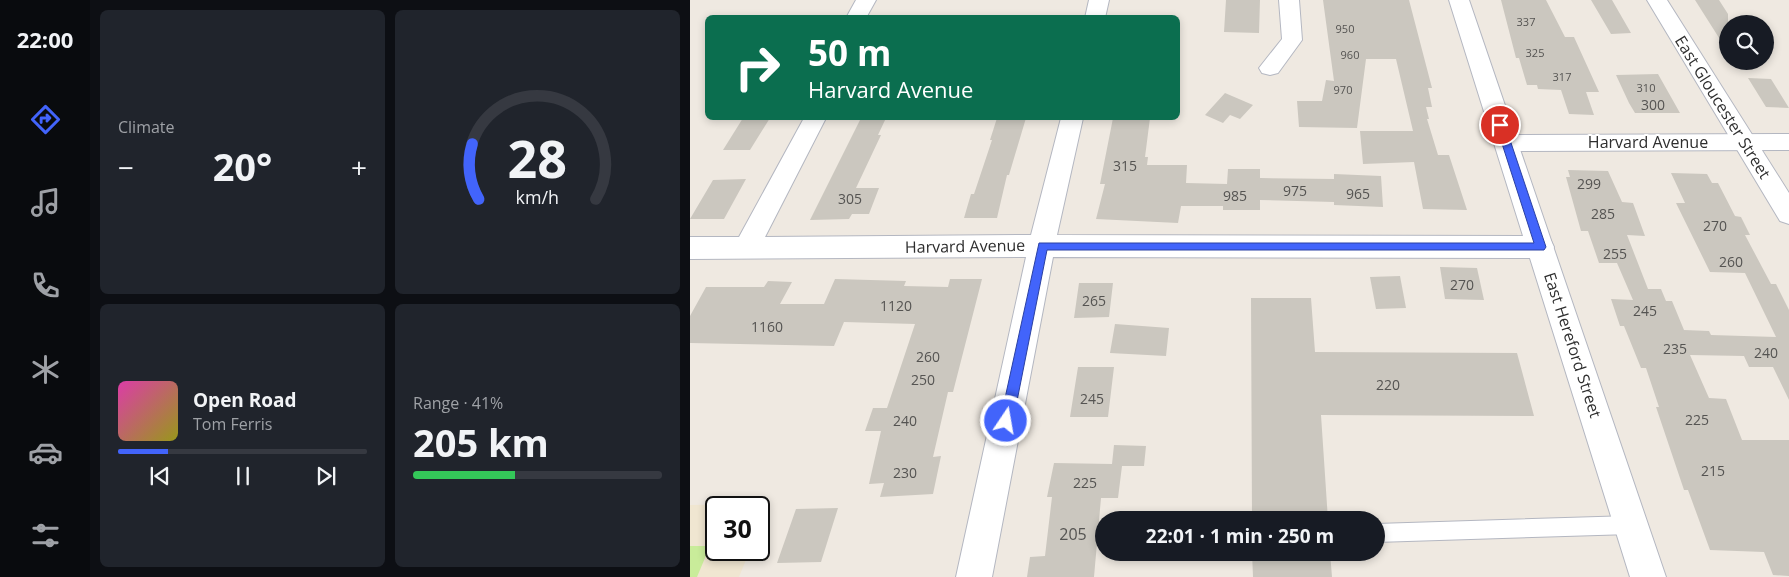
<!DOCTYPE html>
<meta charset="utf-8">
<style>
body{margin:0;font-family:"Open Sans",sans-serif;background:#20242c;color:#f1f3f6;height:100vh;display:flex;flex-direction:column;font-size:19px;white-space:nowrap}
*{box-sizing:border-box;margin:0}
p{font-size:16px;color:#9ea1a6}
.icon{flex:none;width:28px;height:28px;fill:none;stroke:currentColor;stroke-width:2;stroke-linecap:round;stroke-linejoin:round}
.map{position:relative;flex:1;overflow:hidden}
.sheet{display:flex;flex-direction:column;gap:10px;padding:10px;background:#0d0f14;width:600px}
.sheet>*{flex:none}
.hud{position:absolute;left:15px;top:15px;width:475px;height:105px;border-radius:8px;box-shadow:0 2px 8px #0003;background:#0b6e4f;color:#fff;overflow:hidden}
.buttons{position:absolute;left:1029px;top:15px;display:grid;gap:10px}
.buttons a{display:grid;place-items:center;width:55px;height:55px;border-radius:50%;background:#171b24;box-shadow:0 2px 8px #0003;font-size:25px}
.speed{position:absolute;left:15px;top:496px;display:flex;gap:10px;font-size:25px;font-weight:700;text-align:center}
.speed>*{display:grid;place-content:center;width:65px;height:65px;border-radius:50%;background:#171b24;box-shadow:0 2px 8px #0003;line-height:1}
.speed .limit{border:2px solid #111;border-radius:8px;background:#fff;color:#111}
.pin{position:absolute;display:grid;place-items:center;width:42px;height:42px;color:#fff;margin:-21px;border:2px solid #fff;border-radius:50%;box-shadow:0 1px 5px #0007}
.me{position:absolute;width:55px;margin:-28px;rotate:12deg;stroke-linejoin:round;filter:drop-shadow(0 0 4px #0008)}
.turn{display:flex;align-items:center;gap:18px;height:105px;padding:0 20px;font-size:22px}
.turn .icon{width:65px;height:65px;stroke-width:2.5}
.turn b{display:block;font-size:35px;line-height:42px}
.big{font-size:38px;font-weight:700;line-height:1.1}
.sheet .widget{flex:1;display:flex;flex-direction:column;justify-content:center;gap:8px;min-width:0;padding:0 18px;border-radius:8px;background:#20242c}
.sheet .dial{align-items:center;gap:0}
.dial svg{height:130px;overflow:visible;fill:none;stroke:#363941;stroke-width:7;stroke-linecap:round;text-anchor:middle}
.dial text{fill:#f1f3f6;stroke:none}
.song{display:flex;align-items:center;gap:15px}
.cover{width:60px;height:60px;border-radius:8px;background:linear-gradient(135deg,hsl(320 70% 55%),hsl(60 70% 35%))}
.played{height:5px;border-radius:2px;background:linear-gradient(90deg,#4264fb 20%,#363941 20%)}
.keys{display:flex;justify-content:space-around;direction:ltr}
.heat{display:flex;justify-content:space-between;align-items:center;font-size:28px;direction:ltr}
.charge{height:8px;border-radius:4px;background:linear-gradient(90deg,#34c759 41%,#363941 0)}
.sheet .tiles{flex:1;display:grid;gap:10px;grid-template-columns:repeat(2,1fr)}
.trip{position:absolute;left:405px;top:511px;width:290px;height:50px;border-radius:25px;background:#171b24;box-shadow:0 2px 8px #0003;font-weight:700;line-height:50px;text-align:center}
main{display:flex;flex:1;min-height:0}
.tabs{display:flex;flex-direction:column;width:90px;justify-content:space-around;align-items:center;background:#090b0e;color:#9ea1a6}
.tabs .icon{width:35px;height:35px}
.tabs .selected{color:#4264fb}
.tabs b{font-size:22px;color:#f1f3f6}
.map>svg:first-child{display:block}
.education{fill:#f0e6d1}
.pitch{fill:#c9ec9a}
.building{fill:#cbc7bf}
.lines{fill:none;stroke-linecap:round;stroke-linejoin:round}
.service-casing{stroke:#b4b7c1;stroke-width:2}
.minor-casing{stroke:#b4b7c1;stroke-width:2}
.tertiary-casing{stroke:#b4b7c1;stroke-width:2}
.service{fill:#fff;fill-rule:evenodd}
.minor{fill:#fff;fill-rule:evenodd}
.tertiary{fill:#fff;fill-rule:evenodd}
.route{fill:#4264fb;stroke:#2b41a3}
.labels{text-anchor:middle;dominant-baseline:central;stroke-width:4;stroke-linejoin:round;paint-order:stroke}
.far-number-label{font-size:11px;fill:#555452}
.number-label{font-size:14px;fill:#555452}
.street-label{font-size:16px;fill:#2e2e2e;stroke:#fff}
.near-number-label{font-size:16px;fill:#555452}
</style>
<main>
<nav class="tabs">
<b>22:00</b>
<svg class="icon selected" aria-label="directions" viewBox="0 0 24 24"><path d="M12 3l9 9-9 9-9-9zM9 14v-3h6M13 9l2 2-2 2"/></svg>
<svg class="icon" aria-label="music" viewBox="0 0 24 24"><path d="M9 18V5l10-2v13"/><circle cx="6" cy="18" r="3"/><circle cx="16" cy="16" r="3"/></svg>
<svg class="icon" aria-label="phone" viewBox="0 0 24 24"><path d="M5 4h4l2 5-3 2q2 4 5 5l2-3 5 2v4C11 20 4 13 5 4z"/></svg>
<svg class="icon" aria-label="climate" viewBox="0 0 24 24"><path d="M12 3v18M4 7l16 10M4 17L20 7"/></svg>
<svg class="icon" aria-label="car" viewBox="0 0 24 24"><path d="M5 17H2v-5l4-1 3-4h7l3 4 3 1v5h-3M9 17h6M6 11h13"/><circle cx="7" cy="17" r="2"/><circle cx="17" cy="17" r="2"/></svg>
<svg class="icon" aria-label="filters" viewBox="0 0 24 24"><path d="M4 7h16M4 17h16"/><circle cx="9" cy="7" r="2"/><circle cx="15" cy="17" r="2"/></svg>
</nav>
<section class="sheet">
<div class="tiles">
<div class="widget"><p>Climate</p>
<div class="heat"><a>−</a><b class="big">20°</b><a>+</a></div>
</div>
<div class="widget dial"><svg viewBox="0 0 100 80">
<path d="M14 69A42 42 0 1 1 86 69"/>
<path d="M14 69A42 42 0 0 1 10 35" stroke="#4264fb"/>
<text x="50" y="56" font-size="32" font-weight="700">28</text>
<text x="50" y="72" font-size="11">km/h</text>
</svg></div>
<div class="widget">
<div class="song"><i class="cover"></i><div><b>Open Road</b><p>Tom Ferris</p></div></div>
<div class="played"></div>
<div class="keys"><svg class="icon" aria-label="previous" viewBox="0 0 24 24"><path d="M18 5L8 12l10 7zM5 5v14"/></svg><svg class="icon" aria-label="pause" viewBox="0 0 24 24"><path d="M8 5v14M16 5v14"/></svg><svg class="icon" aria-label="next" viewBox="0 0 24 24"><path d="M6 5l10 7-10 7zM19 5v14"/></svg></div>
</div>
<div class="widget"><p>Range · 41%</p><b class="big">205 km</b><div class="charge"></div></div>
</div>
</section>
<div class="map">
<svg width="1099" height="577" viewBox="0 0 1099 577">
<rect width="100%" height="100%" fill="#efe9e1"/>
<!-- education -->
<path class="education" d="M78 504 69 527V508H26V550H60L49 577H0V505Z"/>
<!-- pitch -->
<path class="pitch" d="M0 546H20L7 577H0Z"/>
<!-- building -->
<path class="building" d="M536 0H570L569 33 534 32Z
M633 0H719L742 88H738L742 107H736L739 119H737L748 155H759L777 210 733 209 724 162 673 164 670 131H723L706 59H676L667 128 609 127 607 101H632L636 80 644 81Z
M811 0H856L875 37H884L909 92H896L904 115 879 114 871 90 848 89 847 85H837L829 58H826Z
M901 0H922L941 33 921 34Z
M1005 0H1029L1038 14V52Z
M968 74 990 113H945L939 103 926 75Z
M1058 78 1081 79 1099 108 1076 107Z
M535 93 563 105 550 119 540 115 533 123 515 115Z
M53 118H80L60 150H33Z
M171 118H196L188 135H191L166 188H189L179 214H162L159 219 120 220Z
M307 118H336L319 175H317L307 218H274L281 194H284L302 140H300Z
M423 118H460L455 157H458L457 165H497L496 183 537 184 538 169H570V178L644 179V174L691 176 693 207 644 205V202L570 200V210H533V206H491L488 223 406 219 415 184H410Z
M878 170 918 171 932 202 943 203 955 236 937 235 958 289H971L976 301H982L994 330 1019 331 1021 335 1086 337 1055 273 1020 272 986 203H995L981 173 1017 174 1022 183H1028L1045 216 1051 217 1060 235H1055L1081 284H1086L1099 310V400L1083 367H1059L1054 356 1000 355 1019 398 1036 399 1052 440H1099V576L1083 575 1074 552 1020 550 998 490H994L966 407H969L956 368H951L934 326H930L921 299 943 300 927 263H909L898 231H891L876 177H880Z
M56 179 34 219H0L23 180Z
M750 267 787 268 794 300 755 299Z
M710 276 716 308 686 309 680 277Z
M145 279 216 281 214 286 258 287 260 279H292L263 392H258L243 457 251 456 243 494 190 497 194 483 179 484 191 431H175L183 408H197L225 324 154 322 144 346 0 343V316L16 287H74L78 281 102 282 90 304H134Z
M389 283H423L419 317 384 318Z
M561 298H621L625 352 827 353 844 416 631 415 638 520H562Z
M425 324 479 328 476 356 420 353Z
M388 367H424L418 417H380Z
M424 445 456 446 454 466H432L428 498H411L404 577H337L340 557 355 556 362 497H357L364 463 422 464Z
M148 508 131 562 87 563 106 509Z
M562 552H640L642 577H563Z"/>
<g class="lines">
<!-- service casing -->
<g class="service-casing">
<path id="service" d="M941 516 947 519 950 525 947 531 941 534 686 542V524Z"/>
</g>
<!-- minor casing -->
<g class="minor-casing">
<path id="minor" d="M166 0H186L176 18H156Z
M399 0H419L415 18H395Z
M589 0H609L612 40 588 73 580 75 572 73 569 68 592 39Z
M114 118H136L75 237 341 235 371 118H393L367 235 851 236 860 239 864 247 860 255 851 258 363 257 302 577H266L336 257 0 259V237H49Z
M1099 134V150L816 151 808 149 804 143 808 137 816 135Z"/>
</g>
<!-- tertiary casing -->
<g class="tertiary-casing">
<path id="tertiary" d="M759 0H779L976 577H940Z
M957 0H977L1099 193V224L1090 221Z"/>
</g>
<!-- service -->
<use href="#service" class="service"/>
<!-- minor -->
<use href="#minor" class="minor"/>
<!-- tertiary -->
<use href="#tertiary" class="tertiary"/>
</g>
<!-- route -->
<path class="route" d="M810 122 815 125 856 247 854 250H357L323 421 321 426 316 427 312 426 310 421 349 243H844L806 125Z"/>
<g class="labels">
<!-- far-number labels -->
<g class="far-number-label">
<text x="836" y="21">337</text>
<text x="655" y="28">950</text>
<text x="845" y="52">325</text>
<text x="660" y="54">960</text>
<text x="872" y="76">317</text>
<text x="956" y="87">310</text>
<text x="653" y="89">970</text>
</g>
<!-- number labels -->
<g class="number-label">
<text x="963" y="104">300</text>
<text x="435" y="165">315</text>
<text x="899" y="183">299</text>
<text x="605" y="190">975</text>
<text x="668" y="193">965</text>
<text x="545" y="195">985</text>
<text x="160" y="198">305</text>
<text x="913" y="213">285</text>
<text x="1025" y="225">270</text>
<text x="925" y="253">255</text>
<text x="1041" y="261">260</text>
<text x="772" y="284">270</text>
<text x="404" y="300">265</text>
<text x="206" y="305">1120</text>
<text x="955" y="310">245</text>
<text x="77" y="326">1160</text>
<text x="985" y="348">235</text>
<text x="1076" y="352">240</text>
<text x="238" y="356">260</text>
<text x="233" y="379">250</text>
<text x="698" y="384">220</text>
<text x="402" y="398">245</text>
<text x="1007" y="419">225</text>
<text x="215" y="420">240</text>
<text x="1023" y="470">215</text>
<text x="215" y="472">230</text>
<text x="395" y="482">225</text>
</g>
<!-- street labels -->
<g class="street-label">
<text transform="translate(1033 107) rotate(58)">East Gloucester Street</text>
<text x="958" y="142">Harvard Avenue</text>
<text transform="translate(275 246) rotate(-1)">Harvard Avenue</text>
<text transform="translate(883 345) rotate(72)">East Hereford Street</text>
</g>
<!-- near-number labels -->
<g class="near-number-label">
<text x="383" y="534">205</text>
</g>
</g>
</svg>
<div class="buttons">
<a><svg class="icon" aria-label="search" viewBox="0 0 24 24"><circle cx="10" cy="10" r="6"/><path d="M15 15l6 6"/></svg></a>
</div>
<div class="speed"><div class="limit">30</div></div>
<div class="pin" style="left:810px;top:125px;background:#d93025"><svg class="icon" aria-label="arrive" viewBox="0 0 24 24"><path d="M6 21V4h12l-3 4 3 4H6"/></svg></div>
<svg class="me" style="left:316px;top:421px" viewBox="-20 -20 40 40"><circle r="17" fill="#4264fb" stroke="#fff" stroke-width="3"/><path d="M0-11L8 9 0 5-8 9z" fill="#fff"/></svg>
<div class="trip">22:01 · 1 min · 250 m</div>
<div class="hud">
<div class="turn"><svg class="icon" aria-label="right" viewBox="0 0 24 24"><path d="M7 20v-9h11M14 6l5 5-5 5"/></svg><div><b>50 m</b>Harvard Avenue</div></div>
</div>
</div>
</main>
